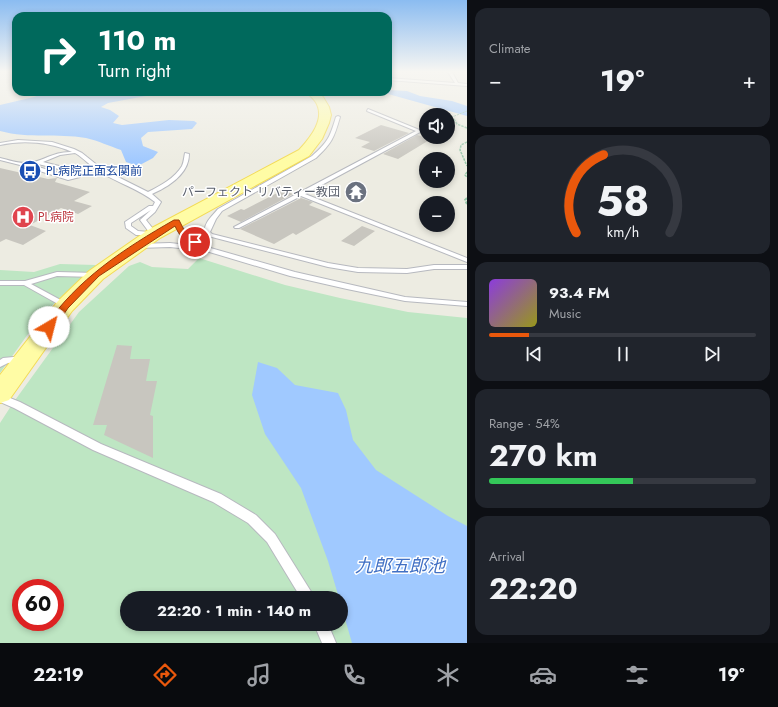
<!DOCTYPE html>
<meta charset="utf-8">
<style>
body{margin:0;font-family:Jost,"Noto Sans JP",sans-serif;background:#20242c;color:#f1f3f6;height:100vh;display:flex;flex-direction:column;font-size:15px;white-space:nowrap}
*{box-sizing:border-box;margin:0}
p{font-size:13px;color:#9ea1a6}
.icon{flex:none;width:22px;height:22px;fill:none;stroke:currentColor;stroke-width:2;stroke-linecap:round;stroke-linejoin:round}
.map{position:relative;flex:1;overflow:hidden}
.panel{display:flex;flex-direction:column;gap:8px;padding:8px;background:#0d0f14;width:311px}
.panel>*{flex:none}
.banner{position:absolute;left:12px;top:12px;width:380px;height:84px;border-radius:12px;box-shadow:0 2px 6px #0003;background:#00695c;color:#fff;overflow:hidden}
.buttons{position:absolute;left:419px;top:108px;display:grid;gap:8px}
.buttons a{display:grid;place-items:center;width:36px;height:36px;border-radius:50%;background:#171b24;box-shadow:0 2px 6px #0003;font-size:20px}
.speed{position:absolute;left:12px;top:579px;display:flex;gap:8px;font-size:20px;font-weight:700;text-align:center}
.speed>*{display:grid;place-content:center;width:52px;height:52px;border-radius:50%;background:#171b24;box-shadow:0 2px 6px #0003;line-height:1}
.speed .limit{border:6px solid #d22;background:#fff;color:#111}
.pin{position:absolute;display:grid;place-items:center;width:34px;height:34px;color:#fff;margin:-17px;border:2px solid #fff;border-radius:50%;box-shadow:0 1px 4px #0007}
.me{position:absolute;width:44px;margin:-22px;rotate:37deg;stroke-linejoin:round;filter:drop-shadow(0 0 3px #0008)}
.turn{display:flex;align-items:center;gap:14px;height:84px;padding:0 20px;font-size:18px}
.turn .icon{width:52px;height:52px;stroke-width:2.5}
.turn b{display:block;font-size:28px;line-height:34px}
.big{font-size:30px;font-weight:700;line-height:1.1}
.panel .tile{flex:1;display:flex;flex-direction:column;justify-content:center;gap:6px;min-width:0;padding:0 14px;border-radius:12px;background:#20242c}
.panel .dial{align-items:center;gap:0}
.dial svg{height:104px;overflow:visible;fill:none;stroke:#363941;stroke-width:7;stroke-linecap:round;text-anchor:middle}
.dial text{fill:#f1f3f6;stroke:none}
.song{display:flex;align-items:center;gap:12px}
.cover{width:48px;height:48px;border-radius:6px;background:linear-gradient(135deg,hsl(270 70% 55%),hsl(60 70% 35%))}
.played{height:4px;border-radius:2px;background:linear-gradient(90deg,#ea580c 15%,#363941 15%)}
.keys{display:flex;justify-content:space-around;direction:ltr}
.heat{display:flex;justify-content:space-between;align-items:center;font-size:22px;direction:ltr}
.charge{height:6px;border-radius:3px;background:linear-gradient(90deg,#34c759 54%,#363941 0)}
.trip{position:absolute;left:120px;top:591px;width:228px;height:40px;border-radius:20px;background:#171b24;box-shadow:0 2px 6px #0003;font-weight:700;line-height:40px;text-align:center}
.tabs{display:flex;height:64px;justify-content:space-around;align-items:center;background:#090b0e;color:#9ea1a6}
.tabs .icon{width:28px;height:28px}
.tabs .current{color:#ea580c}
.tabs b{font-size:18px;color:#f1f3f6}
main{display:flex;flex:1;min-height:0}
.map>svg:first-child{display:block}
.green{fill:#bee6c3;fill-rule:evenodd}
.water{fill:#a0c9ff}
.building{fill:#c8c6bf}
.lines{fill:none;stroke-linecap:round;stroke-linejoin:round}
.lane-casing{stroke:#b7b9bf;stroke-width:2}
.primary-casing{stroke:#f3db56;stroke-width:2}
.path-far2{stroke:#97c7aa;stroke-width:1;stroke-dasharray:2 1;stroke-linecap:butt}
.path-far1{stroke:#97c7aa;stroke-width:1.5;stroke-dasharray:2.5 1;stroke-linecap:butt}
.path{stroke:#97c7aa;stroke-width:2;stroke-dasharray:3 1.5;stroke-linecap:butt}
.lane{fill:#fff;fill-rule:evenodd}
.primary{fill:#fffca5;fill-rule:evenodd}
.route{fill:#ea580c;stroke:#983908}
.labels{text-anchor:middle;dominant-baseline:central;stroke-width:3;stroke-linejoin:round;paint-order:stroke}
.far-transit-label{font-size:12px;fill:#164399;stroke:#fff;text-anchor:start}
.far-worship-label{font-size:12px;fill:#5b616d;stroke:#fff;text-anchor:end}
.far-health-label{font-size:12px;fill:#be3a42;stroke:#fff;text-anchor:start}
.near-water-label{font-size:18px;font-style:italic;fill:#4170c4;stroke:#fff}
</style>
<main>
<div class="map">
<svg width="467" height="643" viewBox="0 0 467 643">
<rect width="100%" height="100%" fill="#edece2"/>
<!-- green -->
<path class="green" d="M199 258 285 285 340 298 408 312 467 318V643H0V423L13 403 79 312 129 266 140 262 152 267 188 269ZM21 588H55V622H21ZM127 598H341V624H127Z
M60 264 96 265 41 316 0 373V270L34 272Z"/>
<!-- water -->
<path class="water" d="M388 90 407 91 420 96 452 101 467 106V116L381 92H388Z
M41 92H212L162 93 108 103 101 107 110 110 119 116 113 123 122 125 169 120 194 121 197 123 192 129 148 132 141 138 143 146 158 152 153 158 138 166 126 162 121 150C109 146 99 141 86 138 57 133 30 139 0 131V105L34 97 42 94Z
M258 362 277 368 295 385 338 393 346 410 353 440 376 470 448 516 467 526V643H352L341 605V598H339L328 561 301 488 265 434 252 395Z"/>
<!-- building -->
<path class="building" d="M381 125 409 133 374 151 361 147 370 142 355 138Z
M417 135 431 139 398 159 383 154Z
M0 168 48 179 57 178 55 182 90 192 74 201 92 206 78 214 61 208 30 225 46 231 23 245 6 239 0 242Z
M283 190 293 194 241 222 227 216 241 209 244 210Z
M301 198 313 202 309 205 332 214 296 235 293 233 274 244 240 229Z
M362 226 375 231 354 246 341 241Z
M117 345 132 346 130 359H150L146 381H157L150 415 153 416V458L104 435 107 425H93Z"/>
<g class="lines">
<!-- lane casing -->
<g class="lane-casing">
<path id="lane" d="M448 72H452L458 83 467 84V86L388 80V78L455 83Z
M368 109 422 131 305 194 467 258V262L301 196 239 228H235L234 227 416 131 367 111Z
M338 116 340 117C334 138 332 143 316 158L222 211 216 219 210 232 212 234 328 263 358 268 407 269 434 265H467V269H434L407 273 358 272 328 267 208 236 205 233C203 224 212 216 218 209L312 156C328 142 330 137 336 117Z
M18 140 52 142 74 149 82 153 102 169 148 192C160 186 175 178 182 166 184 162 184 157 185 153L189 154C189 174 168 187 152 194L161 202 155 212 146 220 157 234 156 235H136L126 228 125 222 149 206H153L155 202C139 189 118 183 100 172 91 167 84 158 75 153L60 155 43 162 79 171 80 177 68 180 24 166 0 160V158C9 160 19 164 29 163 44 161 54 151 72 152 50 142 23 140 0 145V143ZM38 164 75 173V175L68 176 32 165ZM151 210 140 220 149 232 138 231 131 226V223Z
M177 220 180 222 186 234 207 247 295 272 405 297 467 302V306L405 301 347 289 290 276 206 251 170 247 138 248 135 246 138 244 170 243 196 246 181 236 174 222Z
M57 272 96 273 100 275 96 277 57 276 31 284 68 304 69 306 65 308 24 285H0V281H25Z
M24 356 27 357 28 359 27 361 8 363 0 367V360L3 358Z
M0 394 20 402 101 444 221 494 256 515 275 534 315 598H301L267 542 248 523 213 502 93 450 14 408 0 402Z
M314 624H328L336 643H322Z"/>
</g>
<!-- primary casing -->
<g class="primary-casing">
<path id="primary" d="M306 92H317L323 97 329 107 331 115 329 123 322 139 309 156 160 238 103 279 72 311 9 400 0 403V375L58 301 89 271 148 230 299 150C310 138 327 118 315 101 313 98 309 95 306 92Z"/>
</g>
<!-- path-far2 -->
<path class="path-far2" d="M454 120 452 117 467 111"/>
<!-- path-far1 -->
<path class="path-far1" d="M454 119 457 124 467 128
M467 142 461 145 460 150 467 166
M467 172 465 175 467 177"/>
<!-- path -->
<path class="path" d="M467 198 465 200 467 204"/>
<!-- lane -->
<use href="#lane" class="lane"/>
<!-- primary -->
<use href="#primary" class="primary"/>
</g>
<!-- sky -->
<linearGradient id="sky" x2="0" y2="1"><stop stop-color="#8bbcf1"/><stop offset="0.44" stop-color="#f7f6f2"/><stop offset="1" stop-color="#f7f6f2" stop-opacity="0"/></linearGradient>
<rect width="467" height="162" fill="url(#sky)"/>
<!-- route -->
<path class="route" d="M174 220H179L186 234 197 241V244C186 245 179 235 175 226L99 276 68 308 53 330H46L45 327C76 280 125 248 174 220Z"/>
<!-- icons -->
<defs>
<g id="bus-disc" transform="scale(1.15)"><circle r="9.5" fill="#1a4fb4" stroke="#fff"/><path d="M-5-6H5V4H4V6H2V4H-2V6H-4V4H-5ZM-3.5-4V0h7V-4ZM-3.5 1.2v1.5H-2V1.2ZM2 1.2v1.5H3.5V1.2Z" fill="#fff"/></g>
<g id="temple-disc" transform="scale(1.15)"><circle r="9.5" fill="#6b7280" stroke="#fff"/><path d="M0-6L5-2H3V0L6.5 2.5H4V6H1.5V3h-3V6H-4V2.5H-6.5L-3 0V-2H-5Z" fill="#fff"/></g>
<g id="hospital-disc" transform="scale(1.15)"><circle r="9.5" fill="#e0444e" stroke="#fff"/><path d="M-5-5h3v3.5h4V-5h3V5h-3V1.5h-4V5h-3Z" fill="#fff"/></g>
</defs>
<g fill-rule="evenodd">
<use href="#bus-disc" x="30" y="171"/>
<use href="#temple-disc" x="356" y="192"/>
<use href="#hospital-disc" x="23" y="217"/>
</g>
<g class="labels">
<!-- far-transit labels -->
<g class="far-transit-label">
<text x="46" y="171">PL病院正面玄関前</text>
</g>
<!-- far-worship labels -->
<g class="far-worship-label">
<text x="340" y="192">パーフェクト リバティー教団</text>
</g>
<!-- far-health labels -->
<g class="far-health-label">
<text x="38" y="217">PL病院</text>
</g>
<!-- near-water labels -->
<g class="near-water-label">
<text x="400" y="566">九郎五郎池</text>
</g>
</g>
</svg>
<div class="buttons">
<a><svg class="icon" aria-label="sound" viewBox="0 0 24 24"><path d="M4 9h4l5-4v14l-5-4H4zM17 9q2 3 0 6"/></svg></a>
<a>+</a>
<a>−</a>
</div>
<div class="speed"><div class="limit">60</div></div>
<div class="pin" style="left:195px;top:242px;background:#d93025"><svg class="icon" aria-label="arrive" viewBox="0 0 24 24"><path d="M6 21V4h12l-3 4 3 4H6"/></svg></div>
<svg class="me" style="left:49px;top:327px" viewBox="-20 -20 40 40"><circle r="19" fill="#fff"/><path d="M0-13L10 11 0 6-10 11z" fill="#ea580c"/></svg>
<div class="trip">22:20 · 1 min · 140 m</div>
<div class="banner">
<div class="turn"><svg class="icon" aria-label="right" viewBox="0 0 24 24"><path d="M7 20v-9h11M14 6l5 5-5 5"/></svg><div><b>110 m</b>Turn right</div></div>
</div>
</div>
<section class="panel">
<div class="tile"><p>Climate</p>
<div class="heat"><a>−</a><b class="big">19°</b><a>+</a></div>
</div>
<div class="tile dial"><svg viewBox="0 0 100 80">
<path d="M14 69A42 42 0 1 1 86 69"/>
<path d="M14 69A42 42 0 0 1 35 9" stroke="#ea580c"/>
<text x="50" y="56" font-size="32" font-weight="700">58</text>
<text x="50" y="72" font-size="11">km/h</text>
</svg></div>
<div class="tile">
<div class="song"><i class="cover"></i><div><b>93.4 FM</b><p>Music</p></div></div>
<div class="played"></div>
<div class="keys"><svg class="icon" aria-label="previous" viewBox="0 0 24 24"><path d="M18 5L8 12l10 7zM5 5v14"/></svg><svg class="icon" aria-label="pause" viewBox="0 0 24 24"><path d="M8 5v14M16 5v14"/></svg><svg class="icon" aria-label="next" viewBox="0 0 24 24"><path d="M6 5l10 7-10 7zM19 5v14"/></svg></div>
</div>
<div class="tile"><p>Range · 54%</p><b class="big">270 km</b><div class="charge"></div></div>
<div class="tile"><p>Arrival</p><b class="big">22:20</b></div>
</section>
</main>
<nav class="tabs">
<b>22:19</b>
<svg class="icon current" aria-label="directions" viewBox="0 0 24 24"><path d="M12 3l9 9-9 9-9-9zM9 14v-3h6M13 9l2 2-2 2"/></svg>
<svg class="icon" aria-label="music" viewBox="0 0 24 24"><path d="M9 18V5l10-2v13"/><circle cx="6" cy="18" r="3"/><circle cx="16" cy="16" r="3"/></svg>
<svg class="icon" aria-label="phone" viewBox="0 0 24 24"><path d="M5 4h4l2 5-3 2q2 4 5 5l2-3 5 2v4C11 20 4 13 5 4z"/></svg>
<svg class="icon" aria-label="climate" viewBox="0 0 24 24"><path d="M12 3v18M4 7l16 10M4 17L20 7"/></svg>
<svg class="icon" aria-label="car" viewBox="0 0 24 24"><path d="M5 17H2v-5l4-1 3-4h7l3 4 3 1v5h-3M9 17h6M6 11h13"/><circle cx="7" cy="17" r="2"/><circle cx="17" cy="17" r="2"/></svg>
<svg class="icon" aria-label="filters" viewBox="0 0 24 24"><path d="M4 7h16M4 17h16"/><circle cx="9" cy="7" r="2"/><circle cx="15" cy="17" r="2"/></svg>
<b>19°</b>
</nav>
